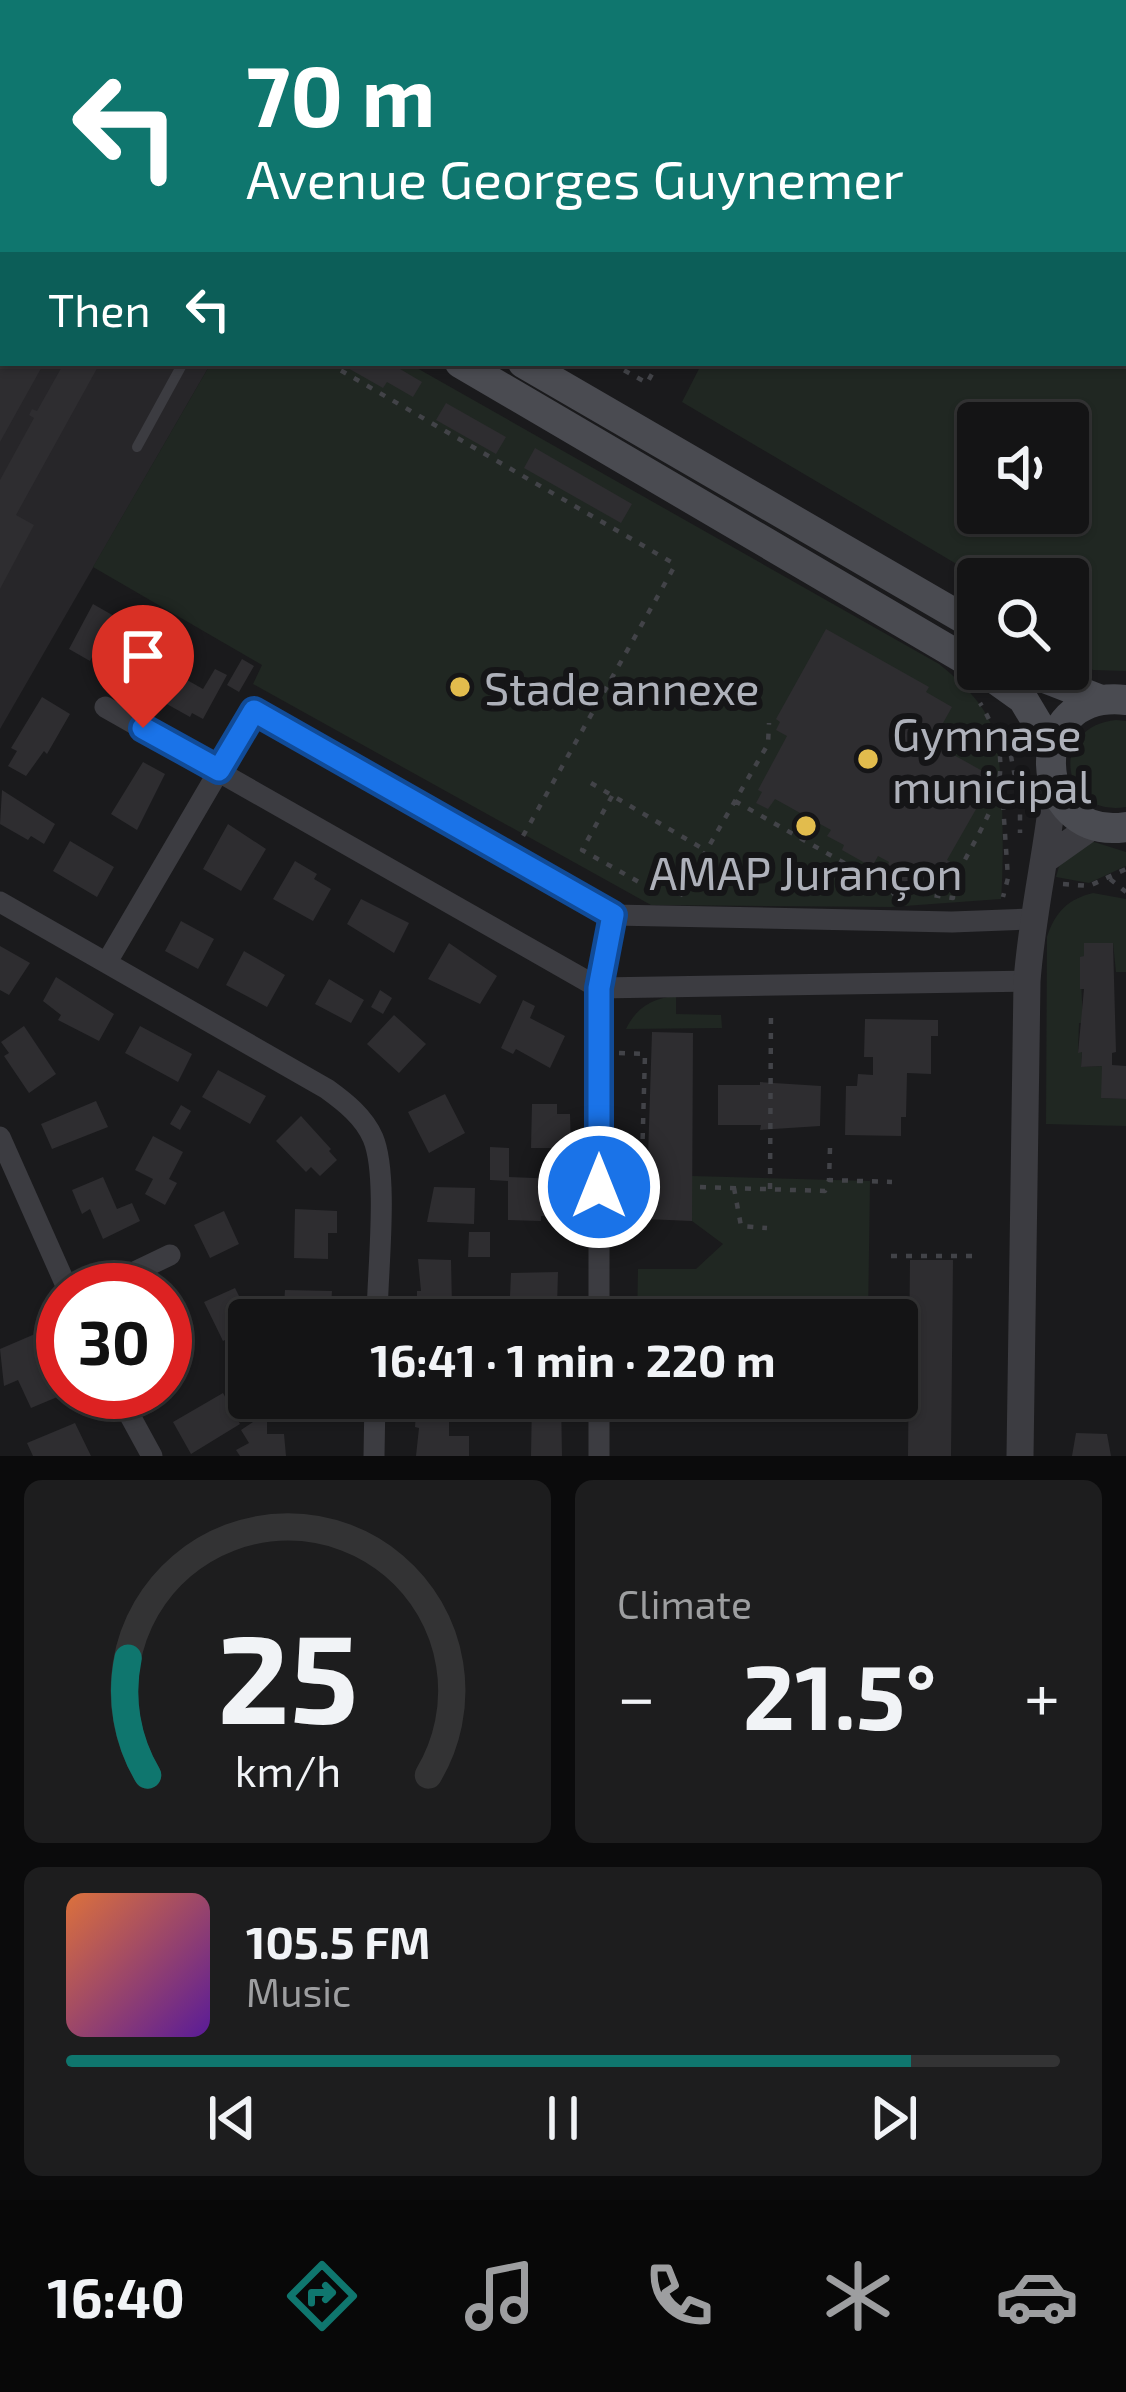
<!DOCTYPE html>
<meta charset="utf-8">
<style>
body{margin:0;font-family:"Exo 2",sans-serif;background:#1d1d1e;color:#f1f3f6;height:100vh;display:flex;flex-direction:column;font-size:45px;white-space:nowrap}
*{box-sizing:border-box;margin:0}
p{font-size:39px;color:#9d9ea0}
.icon{flex:none;width:66px;height:66px;fill:none;stroke:currentColor;stroke-width:2;stroke-linecap:round;stroke-linejoin:round}
.map{position:relative;height:1456px;overflow:hidden}
.side{display:flex;flex-direction:column;gap:24px;padding:24px;background:#0b0b0c;flex:1}
.side>*{flex:none}
.banner{position:absolute;left:0px;top:0px;width:1128px;height:366px;box-shadow:0 3px 9px #0004,0 0 0 3px #333334;background:#0f766e;color:#fff;overflow:hidden}
.controls{position:absolute;left:957px;top:402px;display:grid;gap:24px}
.controls a{display:grid;place-items:center;width:132px;height:132px;border-radius:12px;background:#141415;box-shadow:0 3px 9px #0004,0 0 0 3px #333334;font-size:60px}
.speed{position:absolute;left:36px;top:1263px;display:flex;gap:24px;font-size:60px;font-weight:700;text-align:center}
.speed>*{display:grid;place-content:center;width:156px;height:156px;border-radius:50%;background:#141415;box-shadow:0 3px 9px #0004,0 0 0 3px #333334;line-height:1}
.speed .limit{border:18px solid #d22;background:#fff;color:#111}
.pin{position:absolute;display:grid;place-items:center;width:102px;height:102px;color:#fff;margin:-123px -51px;border-radius:50% 50% 50% 0;rotate:-45deg;box-shadow:0 0 12px #0007}
.pin .icon{rotate:45deg}
.me{position:absolute;width:132px;margin:-66px;rotate:0deg;stroke-linejoin:round;filter:drop-shadow(0 0 9px #0008)}
.turn{display:flex;align-items:center;gap:42px;height:252px;padding:0 48px;font-size:54px}
.turn .icon{width:156px;height:156px;stroke-width:2.5}
.turn b{display:block;font-size:84px;line-height:102px}
.then{display:flex;align-items:center;height:114px;padding:0 48px;background:#0003;gap:24px;font-size:45px}
.big{font-size:90px;font-weight:700;line-height:1.1}
.side .widget{flex:1;display:flex;flex-direction:column;justify-content:center;gap:18px;min-width:0;padding:0 42px;border-radius:18px;background:#1d1d1e}
.side .dial{align-items:center;gap:0}
.dial svg{height:312px;overflow:visible;fill:none;stroke:#333334;stroke-width:7;stroke-linecap:round;text-anchor:middle}
.dial text{fill:#f1f3f6;stroke:none}
.song{display:flex;align-items:center;gap:36px}
.cover{width:144px;height:144px;border-radius:18px;background:linear-gradient(135deg,hsl(20 70% 55%),hsl(270 70% 35%))}
.played{height:12px;border-radius:6px;background:linear-gradient(90deg,#0f766e 85%,#333334 85%)}
.keys{display:flex;justify-content:space-around;direction:ltr}
.heat{display:flex;justify-content:space-between;align-items:center;font-size:66px;direction:ltr}
.side .tiles{flex:1;display:grid;gap:24px;grid-template-columns:1fr 1fr}
.widget:last-child{grid-column:span 2}
.trip{position:absolute;left:228px;top:1299px;width:690px;height:120px;border-radius:12px;background:#141415;box-shadow:0 3px 9px #0004,0 0 0 3px #333334;font-weight:700;line-height:120px;text-align:center}
.tab-bar{display:flex;height:192px;justify-content:space-around;align-items:center;background:#080808;color:#9d9ea0}
.tab-bar .icon{width:84px;height:84px}
.tab-bar .on{color:#0f766e}
.tab-bar b{font-size:54px;color:#f1f3f6}
.map>svg:first-child{display:block}
.built{fill:#272629}
.green{fill:#202722;fill-rule:evenodd}
.building{fill:#2e2d30}
.lines{fill:none;stroke-linecap:round;stroke-linejoin:round}
.path{stroke:#424348;stroke-width:4.5;stroke-dasharray:6 9;stroke-linecap:butt}
.service{stroke:#3c3c41;stroke-width:10}
.minor{stroke:#3c3c41;stroke-width:21}
.tertiary{stroke:#3c3c41;stroke-width:27}
.secondary{stroke:#4a4b51;stroke-width:30}
.route-casing{stroke:#114b97;stroke-width:30}
.route{stroke:#1a73e8;stroke-width:21}
.poi-dot{fill:#e2bc4d;stroke:#151517;stroke-width:4.5}
.labels{text-anchor:middle;dominant-baseline:central;stroke-width:12;stroke-linejoin:round;paint-order:stroke}
.poi-label{font-size:45px;fill:#aeb1ba;stroke:#151517;text-anchor:start}
</style>
<div class="map">
<svg width="1126" height="1456" viewBox="0 0 1126 1456">
<rect width="100%" height="100%" fill="#1a1a1c"/>
<!-- built -->
<path class="built" d="M0 0 93 3H3V363H211L0 729Z"/>
<!-- green -->
<path class="green" d="M550 0H869L548 3Z
M906 0H1126V671L1093 670 1068 647V579H982L682 402 702 363H1125V3H905ZM978 423H1068V513H978Z
M211 363H408L939 664C960 681 984 703 993 729 1004 759 1004 865 1001 899L891 907 651 905 253 684 262 665 93 567Z
M1116 720 1126 721V807C1061 818 1047 727 1116 720Z
M1088 840 1126 852V866L1089 883 1056 877 1060 863Z
M1093 893 1126 899V972H1116L1113 943H1084V956L1080 958 1083 1023H1079L1078 1052H1082L1081 1067 1102 1066V1098L1126 1099V1126L1046 1124 1047 937C1055 912 1068 899 1093 893Z
M676 996V1014L721 1015 722 1028 626 1029C636 1008 652 998 676 996Z
M692 1176 870 1181 868 1320H637L638 1269H696L723 1244 692 1221Z"/>
<!-- building -->
<path class="building" d="M0 363H44L0 442Z
M64 363H100L16 515 34 525 0 589V480L34 418 29 415 32 409 37 411Z
M339 363H390L422 382 413 397 387 382 383 388Z
M446 403 506 437 496 454 436 420Z
M535 448 632 504 621 523 524 468Z
M93 604 121 620 127 609 142 617 122 654 100 643 90 661 69 649Z
M826 629 929 687 926 692 952 707 943 723 947 726 936 745 986 773 970 799 979 804 947 860 955 865 941 888 924 879 922 883 915 880 912 885 903 881 900 886 884 878 889 862 878 856 872 867 842 850 844 845 827 836 831 830 775 799 768 809 756 803 762 792 758 790 787 736 776 730 780 722 776 719Z
M159 635 169 640 157 662 147 656Z
M242 659 254 666 239 692 227 685Z
M164 667 203 689 215 669 227 675 203 719 192 713 190 717 149 694Z
M42 697 70 714 47 754 44 751 26 776 8 766 17 751 11 748Z
M143 762 165 774 137 830 111 814Z
M2 790 55 824 44 844 31 836 28 840 0 824Z
M228 824 266 849 241 891 203 869Z
M70 841 114 867 97 897 53 871Z
M295 861 317 874 314 879 331 889 313 921 273 899Z
M361 899 409 923 394 953 347 924Z
M181 921 214 939 198 969 165 951Z
M449 943 497 976 480 1004 428 979Z
M1084 943H1113L1116 1052 1112 1053V1065L1126 1066V1099L1101 1098 1102 1066 1081 1067 1082 1052 1078 1053 1084 989H1080V957L1084 956Z
M0 946 30 963 9 995 0 990Z
M244 951 285 975 267 1007 226 985Z
M56 977 114 1014 99 1041 58 1020 61 1015 43 1001Z
M329 979 364 1000 351 1023 315 1004Z
M380 990 392 998 383 1014 371 1007Z
M523 1000 535 1006 530 1018 565 1036 550 1068 516 1049 513 1054 501 1048Z
M394 1015 426 1044 399 1073 367 1044Z
M865 1019 938 1020V1036H931V1074L907 1073 906 1117H901V1136L845 1135 846 1086H857L858 1074 873 1075V1057H864Z
M24 1026 56 1074 29 1093 4 1056 9 1053 1 1042Z
M140 1026 192 1054 178 1082 125 1053Z
M652 1032 693 1033 692 1221 646 1219Z
M218 1070 266 1096 250 1124 202 1097Z
M760 1082 821 1086 820 1126 760 1130 761 1125H718V1085H760Z
M445 1094 465 1133 429 1153 408 1112Z
M96 1101 108 1127 52 1149 41 1124Z
M532 1104H557V1114H570L571 1148H531Z
M181 1105 191 1111 180 1130 170 1124Z
M301 1116 331 1149 329 1151 337 1160 320 1176 311 1167 306 1172 276 1141Z
M153 1136 183 1152 169 1179 177 1183 165 1205 145 1194 153 1179 135 1170Z
M490 1147 509 1148V1177L560 1179V1192H554L553 1216H541V1221L508 1220V1181L490 1180Z
M103 1177 117 1209 132 1203 140 1221 103 1239 90 1209 82 1214 72 1190Z
M434 1187 475 1188 474 1224 427 1222Z
M295 1209 337 1211V1233H328V1259L294 1258Z
M224 1211 239 1244 210 1258 194 1225Z
M469 1232H490V1257H468Z
M418 1259 451 1260 452 1306 417 1305V1291H421Z
M910 1260H953L951 1456H908Z
M558 1272 557 1307H551V1320H509L511 1273Z
M235 1288 251 1320 249 1328 223 1341 204 1302Z
M285 1290 332 1291 330 1320H283Z
M165 1314 183 1355 165 1364Z
M35 1334 62 1395 31 1408 18 1380 4 1386 0 1349Z
M249 1344V1362L235 1369 229 1353Z
M223 1393 240 1424 191 1454 173 1422Z
M250 1398H267V1434H284L286 1456H240L236 1450 249 1443 241 1430 253 1422 242 1403Z
M285 1398H334V1413L284 1412Z
M467 1398 488 1399V1412H467Z
M644 1398H842V1415L643 1412Z
M532 1399H561L562 1456H531Z
M449 1413V1436H469V1456H416L419 1428 415 1427 416 1414Z
M75 1423 91 1456H33L27 1443Z
M1076 1433 1107 1434 1111 1456H1072Z"/>
<g class="lines">
<!-- path -->
<path class="path" d="M122 0 123 3
M1101 0 1102 3
M529 3 531 0
M1125 53 1126 55
M328 363 673 563V569L523 836
M611 363 647 383 658 363
M1005 726 1020 802V833
M591 783 705 850
M1002 789 1008 878 1003 897
M612 796 582 850 653 890
M735 801 890 889 897 898
M1110 879 1126 892
M1063 884 1089 886 1126 869
M890 889 953 898V883C986 815 1025 776 980 703
M680 896 768 744 769 723
M619 1053 645 1054 640 1232
M830 1148 829 1180 892 1182
M700 1187 825 1191 829 1180
M734 1188 741 1226 767 1228
M770 1189 771 1009
M891 1256H972"/>
<!-- service -->
<path class="service" d="M137 447 183 363"/>
<!-- minor -->
<path class="minor" d="M105 707 599 988 1027 981
M0 902 327 1089C345 1102 364 1117 373 1138 389 1176 377 1275 377 1320
M107 962 254 711 613 915 952 922 1032 919
M0 1137 68 1290
M97 1290 170 1255
M599 1320V988L613 915
M117 1392 152 1456
M599 1398V1456
M374 1456 375 1398"/>
<!-- tertiary -->
<path class="tertiary" d="M1046 859 1094 825
M1020 1456 1027 981C1032 915 1047 853 1054 787"/>
<!-- secondary -->
<path class="secondary" d="M23 0 26 3
M66 0 68 3
M460 363 978 667
M523 363 978 627
M981 669 1023 699 1051 746
M1032 669 1042 677 1101 700
M1126 700C1022 688 1030 842 1126 827"/>
</g>
<g class="lines">
<!-- route casing -->
<g class="route-casing">
<path id="route" d="M143 728 219 770 254 711 613 915 599 988V1187"/>
</g>
<!-- route -->
<use href="#route" class="route"/>
</g>
<!-- markers -->
<g class="poi-dot">
<circle cx="460" cy="687" r="12"/>
<circle cx="868" cy="759" r="12"/>
<circle cx="806" cy="826" r="12"/>
</g>
<g class="labels">
<!-- poi labels -->
<g class="poi-label">
<text x="484" y="687">Stade annexe</text>
<text x="892" y="733">Gymnase<tspan x="892" dy="52">municipal</tspan></text>
<text x="806" y="872" text-anchor="middle">AMAP Jurançon</text>
</g>
</g>
</svg>
<div class="controls">
<a><svg class="icon" aria-label="sound" viewBox="0 0 24 24"><path d="M4 9h4l5-4v14l-5-4H4zM17 9q2 3 0 6"/></svg></a>
<a><svg class="icon" aria-label="search" viewBox="0 0 24 24"><circle cx="10" cy="10" r="6"/><path d="M15 15l6 6"/></svg></a>
</div>
<div class="speed"><div class="limit">30</div></div>
<div class="pin" style="left:143px;top:728px;background:#d93025"><svg class="icon" aria-label="arrive" viewBox="0 0 24 24"><path d="M6 21V4h12l-3 4 3 4H6"/></svg></div>
<svg class="me" style="left:599px;top:1187px" viewBox="-20 -20 40 40"><circle r="17" fill="#1a73e8" stroke="#fff" stroke-width="3"/><path d="M0-11L8 9 0 5-8 9z" fill="#fff"/></svg>
<div class="trip">16:41 · 1 min · 220 m</div>
<div class="banner">
<div class="turn"><svg class="icon" aria-label="left" viewBox="0 0 24 24"><path d="M17 20v-9H6M10 6l-5 5 5 5"/></svg><div><b>70 m</b>Avenue Georges Guynemer</div></div>
<div class="then">Then<svg class="icon" aria-label="left" viewBox="0 0 24 24"><path d="M17 20v-9H6M10 6l-5 5 5 5"/></svg></div>
</div>
</div>
<section class="side">
<div class="tiles">
<div class="widget dial"><svg viewBox="0 0 100 80">
<path d="M14 69A42 42 0 1 1 86 69"/>
<path d="M14 69A42 42 0 0 1 9 39" stroke="#0f766e"/>
<text x="50" y="56" font-size="32" font-weight="700">25</text>
<text x="50" y="72" font-size="11">km/h</text>
</svg></div>
<div class="widget"><p>Climate</p>
<div class="heat"><a>−</a><b class="big">21.5°</b><a>+</a></div>
</div>
<div class="widget">
<div class="song"><i class="cover"></i><div><b>105.5 FM</b><p>Music</p></div></div>
<div class="played"></div>
<div class="keys"><svg class="icon" aria-label="previous" viewBox="0 0 24 24"><path d="M18 5L8 12l10 7zM5 5v14"/></svg><svg class="icon" aria-label="pause" viewBox="0 0 24 24"><path d="M8 5v14M16 5v14"/></svg><svg class="icon" aria-label="next" viewBox="0 0 24 24"><path d="M6 5l10 7-10 7zM19 5v14"/></svg></div>
</div>
</div>
</section>
<nav class="tab-bar">
<b>16:40</b>
<svg class="icon on" aria-label="directions" viewBox="0 0 24 24"><path d="M12 3l9 9-9 9-9-9zM9 14v-3h6M13 9l2 2-2 2"/></svg>
<svg class="icon" aria-label="music" viewBox="0 0 24 24"><path d="M9 18V5l10-2v13"/><circle cx="6" cy="18" r="3"/><circle cx="16" cy="16" r="3"/></svg>
<svg class="icon" aria-label="phone" viewBox="0 0 24 24"><path d="M5 4h4l2 5-3 2q2 4 5 5l2-3 5 2v4C11 20 4 13 5 4z"/></svg>
<svg class="icon" aria-label="climate" viewBox="0 0 24 24"><path d="M12 3v18M4 7l16 10M4 17L20 7"/></svg>
<svg class="icon" aria-label="car" viewBox="0 0 24 24"><path d="M5 17H2v-5l4-1 3-4h7l3 4 3 1v5h-3M9 17h6M6 11h13"/><circle cx="7" cy="17" r="2"/><circle cx="17" cy="17" r="2"/></svg>
</nav>
